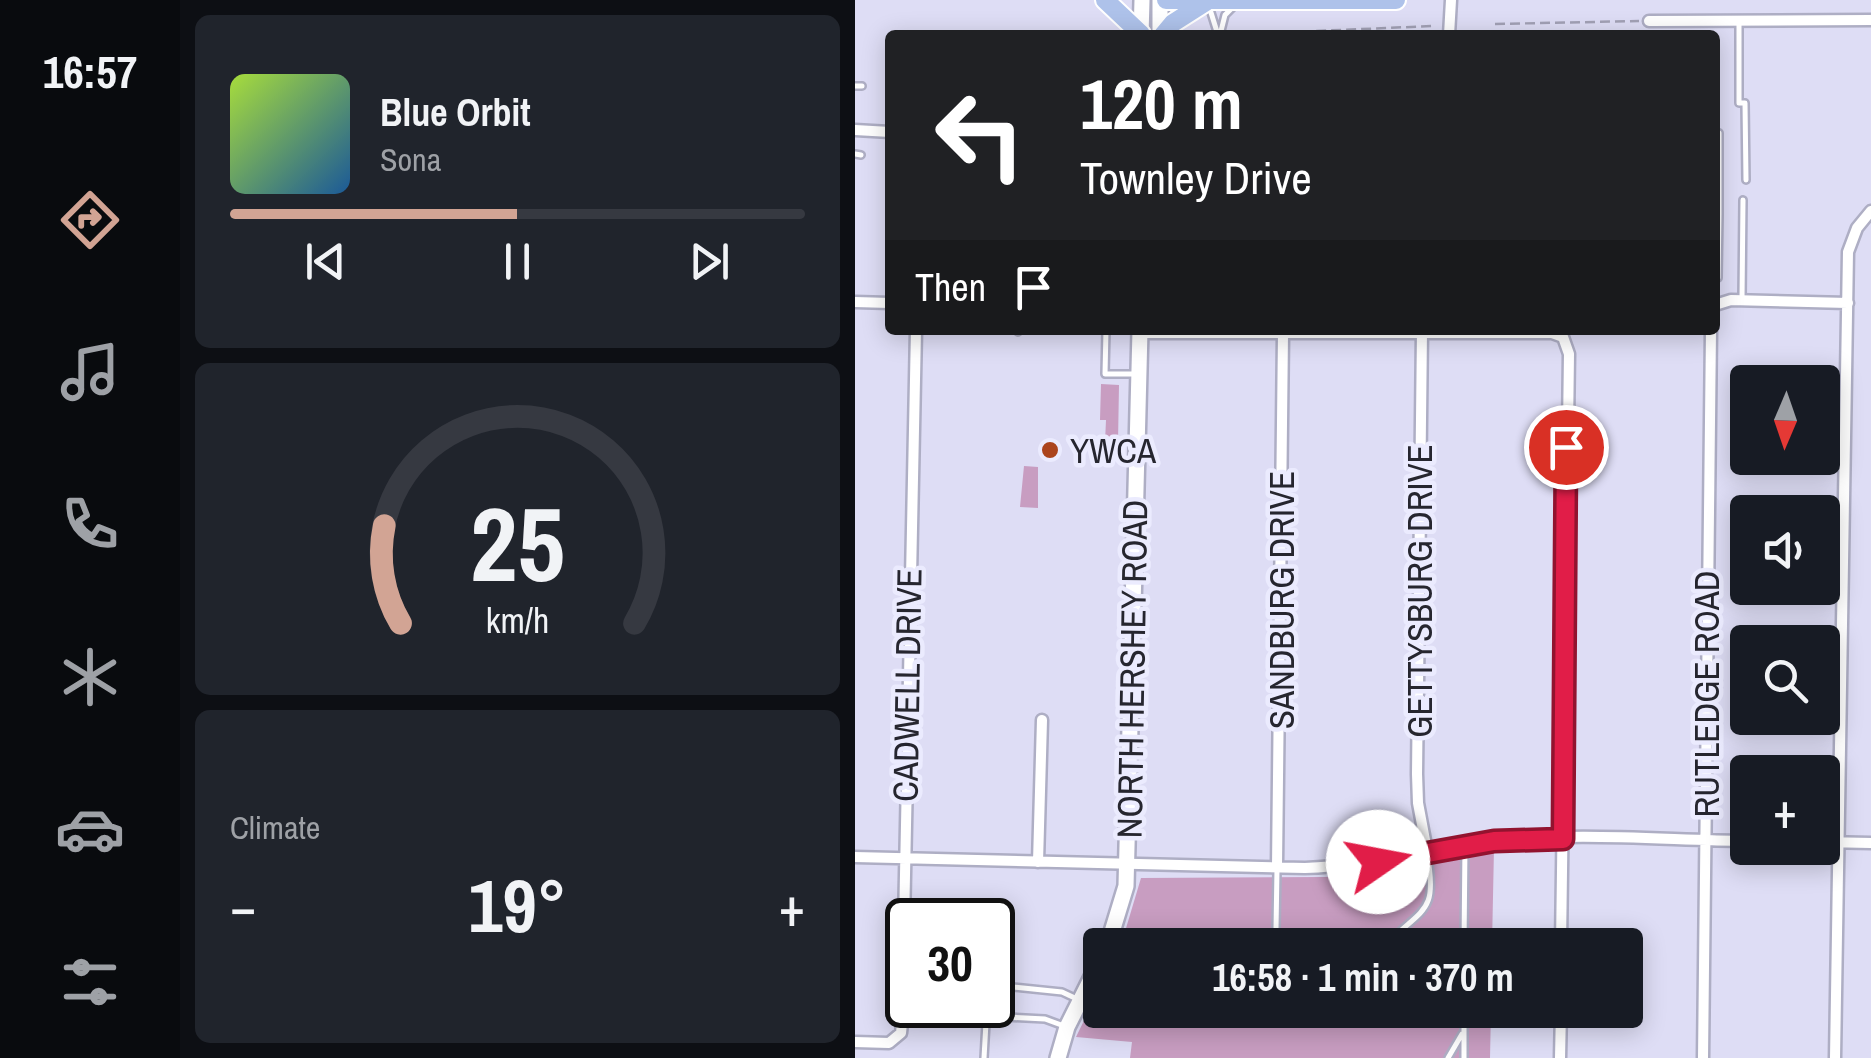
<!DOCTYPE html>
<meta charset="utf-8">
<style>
body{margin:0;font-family:"Archivo Narrow",sans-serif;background:#20242c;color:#f1f3f6;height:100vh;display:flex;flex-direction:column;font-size:38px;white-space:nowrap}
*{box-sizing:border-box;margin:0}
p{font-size:32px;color:#9ea1a6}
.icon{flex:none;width:55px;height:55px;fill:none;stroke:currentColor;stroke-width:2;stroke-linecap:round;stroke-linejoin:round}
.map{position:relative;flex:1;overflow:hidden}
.details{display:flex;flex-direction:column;gap:15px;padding:15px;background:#0d0f14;width:675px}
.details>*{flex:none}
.top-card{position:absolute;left:30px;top:30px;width:835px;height:305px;border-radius:10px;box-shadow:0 5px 25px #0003;background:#202124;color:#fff;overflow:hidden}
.needle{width:65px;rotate:182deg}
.fabs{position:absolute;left:875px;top:365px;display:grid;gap:20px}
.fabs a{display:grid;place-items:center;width:110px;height:110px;border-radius:10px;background:#171b24;box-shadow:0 5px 25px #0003;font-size:50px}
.speed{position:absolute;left:30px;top:898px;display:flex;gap:20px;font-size:50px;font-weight:700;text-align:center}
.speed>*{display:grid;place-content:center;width:130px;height:130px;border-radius:50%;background:#171b24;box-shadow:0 5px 25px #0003;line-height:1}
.speed .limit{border:5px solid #111;border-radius:15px;background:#fff;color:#111}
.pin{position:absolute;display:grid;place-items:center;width:85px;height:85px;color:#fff;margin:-42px;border:5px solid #fff;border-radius:50%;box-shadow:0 2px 10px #0007}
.me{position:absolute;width:110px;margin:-55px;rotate:78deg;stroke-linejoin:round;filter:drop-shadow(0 0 8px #0008)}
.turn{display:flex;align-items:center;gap:35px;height:210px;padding:0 30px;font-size:45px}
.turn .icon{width:130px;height:130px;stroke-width:2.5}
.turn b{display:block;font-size:70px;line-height:85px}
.then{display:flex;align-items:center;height:95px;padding:0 30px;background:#0003;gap:20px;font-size:38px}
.big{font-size:75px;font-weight:700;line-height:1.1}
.details .widget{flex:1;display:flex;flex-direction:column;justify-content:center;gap:15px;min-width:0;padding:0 35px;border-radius:15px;background:#20242c}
.details .dial{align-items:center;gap:0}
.dial svg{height:260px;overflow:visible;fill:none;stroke:#363941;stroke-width:7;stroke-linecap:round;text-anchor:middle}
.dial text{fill:#f1f3f6;stroke:none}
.song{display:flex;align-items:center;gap:30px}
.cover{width:120px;height:120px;border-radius:15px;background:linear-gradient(135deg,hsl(80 70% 55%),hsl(210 70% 35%))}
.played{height:10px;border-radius:5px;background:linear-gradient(90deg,#d2a494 50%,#363941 50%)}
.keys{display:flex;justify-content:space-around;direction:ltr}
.heat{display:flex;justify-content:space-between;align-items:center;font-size:55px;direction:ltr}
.trip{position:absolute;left:228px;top:928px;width:560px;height:100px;border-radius:10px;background:#171b24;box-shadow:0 5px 25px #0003;font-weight:700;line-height:100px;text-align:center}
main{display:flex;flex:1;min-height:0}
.menu{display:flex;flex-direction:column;width:180px;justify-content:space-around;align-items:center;background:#090b0e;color:#9ea1a6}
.menu .icon{width:70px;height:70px}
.menu .active{color:#d2a494}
.menu b{font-size:45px;color:#f1f3f6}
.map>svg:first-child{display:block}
.green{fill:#c89dc1}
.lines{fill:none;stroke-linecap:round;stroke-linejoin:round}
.service-casing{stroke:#aeaec4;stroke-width:10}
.minor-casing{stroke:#aeaec4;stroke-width:15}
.secondary-casing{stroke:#aeaec4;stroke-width:20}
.primary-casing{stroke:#fff;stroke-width:22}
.path{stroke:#a2a1b5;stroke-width:2.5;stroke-dasharray:10 5;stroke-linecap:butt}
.service{stroke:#fff;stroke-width:5}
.minor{stroke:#fff;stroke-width:10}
.secondary{stroke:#fff;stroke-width:15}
.primary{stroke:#aec2ea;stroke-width:18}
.route-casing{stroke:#92132f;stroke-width:25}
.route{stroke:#e11d48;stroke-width:18}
.poi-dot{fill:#ab441d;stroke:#ebebfe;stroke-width:4}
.labels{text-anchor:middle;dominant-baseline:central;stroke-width:9;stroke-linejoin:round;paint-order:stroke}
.poi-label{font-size:35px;fill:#26262f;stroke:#ebebfe;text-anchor:start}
.street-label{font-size:35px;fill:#26262f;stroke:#ebebfe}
</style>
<main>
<nav class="menu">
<b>16:57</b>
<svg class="icon active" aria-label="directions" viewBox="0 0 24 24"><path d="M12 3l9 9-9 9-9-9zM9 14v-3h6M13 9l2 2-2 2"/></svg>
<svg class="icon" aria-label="music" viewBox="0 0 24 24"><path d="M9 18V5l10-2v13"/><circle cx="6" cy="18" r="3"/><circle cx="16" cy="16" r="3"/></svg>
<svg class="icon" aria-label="phone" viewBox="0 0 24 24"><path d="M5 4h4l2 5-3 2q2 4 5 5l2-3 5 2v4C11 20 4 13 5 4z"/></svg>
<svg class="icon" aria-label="climate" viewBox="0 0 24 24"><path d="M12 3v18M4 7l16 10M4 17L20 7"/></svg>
<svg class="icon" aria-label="car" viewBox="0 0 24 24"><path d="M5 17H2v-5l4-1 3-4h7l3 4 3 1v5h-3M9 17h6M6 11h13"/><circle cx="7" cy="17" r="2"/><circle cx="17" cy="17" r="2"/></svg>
<svg class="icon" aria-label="filters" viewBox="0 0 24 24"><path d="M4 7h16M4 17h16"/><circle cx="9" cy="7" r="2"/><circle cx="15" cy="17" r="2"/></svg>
</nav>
<section class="details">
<div class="widget">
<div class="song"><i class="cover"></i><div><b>Blue Orbit</b><p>Sona</p></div></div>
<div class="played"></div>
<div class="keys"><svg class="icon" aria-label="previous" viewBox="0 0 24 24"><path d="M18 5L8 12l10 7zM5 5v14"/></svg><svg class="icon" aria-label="pause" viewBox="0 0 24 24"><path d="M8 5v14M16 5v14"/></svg><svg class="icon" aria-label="next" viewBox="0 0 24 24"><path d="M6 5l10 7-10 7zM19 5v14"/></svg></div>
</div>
<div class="widget dial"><svg viewBox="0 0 100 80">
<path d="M14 69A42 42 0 1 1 86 69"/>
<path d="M14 69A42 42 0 0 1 9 39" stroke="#d2a494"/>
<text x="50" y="56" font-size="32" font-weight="700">25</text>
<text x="50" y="72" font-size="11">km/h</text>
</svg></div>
<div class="widget"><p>Climate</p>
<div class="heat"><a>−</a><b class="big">19°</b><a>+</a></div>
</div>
</section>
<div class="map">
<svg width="1016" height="1058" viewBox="0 0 1016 1058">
<rect width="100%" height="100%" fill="#deddf5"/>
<!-- green -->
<path class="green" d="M246 384 264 385 263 442H250L251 420H245Z
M169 466 183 467V508L165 507Z
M639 848 637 945H266L286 878 471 877 513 873Z
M245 988V1010H636L635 1058H275L277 1042 221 1037Z"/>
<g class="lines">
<!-- service casing -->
<g class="service-casing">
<path id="service" d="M353 3 363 35
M884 23V103H890L891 180
M365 35 370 15 378 7
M0 86H7
M0 154 6 155
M860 215H864L863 278
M864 215V133
M887 298 888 200
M251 330 250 374H279
M163 332V330
M422 869 421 929 424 945
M530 945C569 907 583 913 572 853
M609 945 610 845
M138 985 207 992 222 999
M470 1010H483
M131 1016 190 1019 209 1026
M129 1058 132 1005
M593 1058 607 1034
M609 1058V1010"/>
</g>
<!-- minor casing -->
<g class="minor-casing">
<path id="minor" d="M794 21 1016 20
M594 35 596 0
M0 130 35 132
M0 302 35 303
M860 305 876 300 993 303
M567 331 562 774 563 803 572 851
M285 333H697L708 337 714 354 706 945
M968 842 1016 843
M0 857 450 868C514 866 575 848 639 841 722 832 809 840 892 841
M183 862 187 720
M422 866 428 334
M0 1042 34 1043 46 1033 47 1023 61 330
M705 1058 706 1010
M848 1058 856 330
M980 1058 993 252 1002 228 1016 211"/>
</g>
<!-- secondary casing -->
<g class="secondary-casing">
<path id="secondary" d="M286 35 287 0
M305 35V0
M253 945 271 886 285 330
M203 1058 212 1027 245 961"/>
</g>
<!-- primary casing -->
<g class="primary-casing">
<path id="primary" d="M250 0 286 34
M311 0H541
M308 35 318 23 351 2"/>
</g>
<!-- path -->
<path class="path" d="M640 24 784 21
M432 35 437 32 578 26
M379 935 383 945"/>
<!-- service -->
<use href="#service" class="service"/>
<!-- minor -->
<use href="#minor" class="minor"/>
<!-- secondary -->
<use href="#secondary" class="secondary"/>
<!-- primary -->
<use href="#primary" class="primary"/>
</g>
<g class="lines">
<!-- route casing -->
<g class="route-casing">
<path id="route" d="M523 862 639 841 708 839 711 447"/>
</g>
<!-- route -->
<use href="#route" class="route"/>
</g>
<!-- markers -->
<circle class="poi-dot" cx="195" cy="450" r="10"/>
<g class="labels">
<!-- poi labels -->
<g class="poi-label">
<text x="215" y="450">YWCA</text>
</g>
<!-- street labels -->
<g class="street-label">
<text transform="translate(564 591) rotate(-90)">GETTYSBURG DRIVE</text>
<text transform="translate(426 600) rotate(-90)">SANDBURG DRIVE</text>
<text transform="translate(277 669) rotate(-89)">NORTH HERSHEY ROAD</text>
<text transform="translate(52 685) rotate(-89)">CADWELL DRIVE</text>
<text transform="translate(851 694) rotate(-90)">RUTLEDGE ROAD</text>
</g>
</g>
</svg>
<div class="fabs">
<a><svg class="needle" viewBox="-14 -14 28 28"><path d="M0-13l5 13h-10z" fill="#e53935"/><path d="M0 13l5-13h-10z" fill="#9ea1a6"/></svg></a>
<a><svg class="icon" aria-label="sound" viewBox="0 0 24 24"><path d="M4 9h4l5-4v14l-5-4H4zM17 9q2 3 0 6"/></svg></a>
<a><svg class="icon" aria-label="search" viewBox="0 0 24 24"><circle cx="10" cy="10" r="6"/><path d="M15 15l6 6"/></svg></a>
<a>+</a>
</div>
<div class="speed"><div class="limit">30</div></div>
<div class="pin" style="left:711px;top:447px;background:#d93025"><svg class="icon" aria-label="arrive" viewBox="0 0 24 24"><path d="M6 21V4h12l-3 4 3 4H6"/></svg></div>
<svg class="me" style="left:523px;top:862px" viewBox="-20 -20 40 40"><circle r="19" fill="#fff"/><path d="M0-13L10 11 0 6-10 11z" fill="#e11d48"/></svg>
<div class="trip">16:58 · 1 min · 370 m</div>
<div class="top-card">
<div class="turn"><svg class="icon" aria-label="left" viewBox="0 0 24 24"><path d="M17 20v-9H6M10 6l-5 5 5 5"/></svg><div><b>120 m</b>Townley Drive</div></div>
<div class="then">Then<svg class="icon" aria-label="arrive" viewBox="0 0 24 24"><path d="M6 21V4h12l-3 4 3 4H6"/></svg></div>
</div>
</div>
</main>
